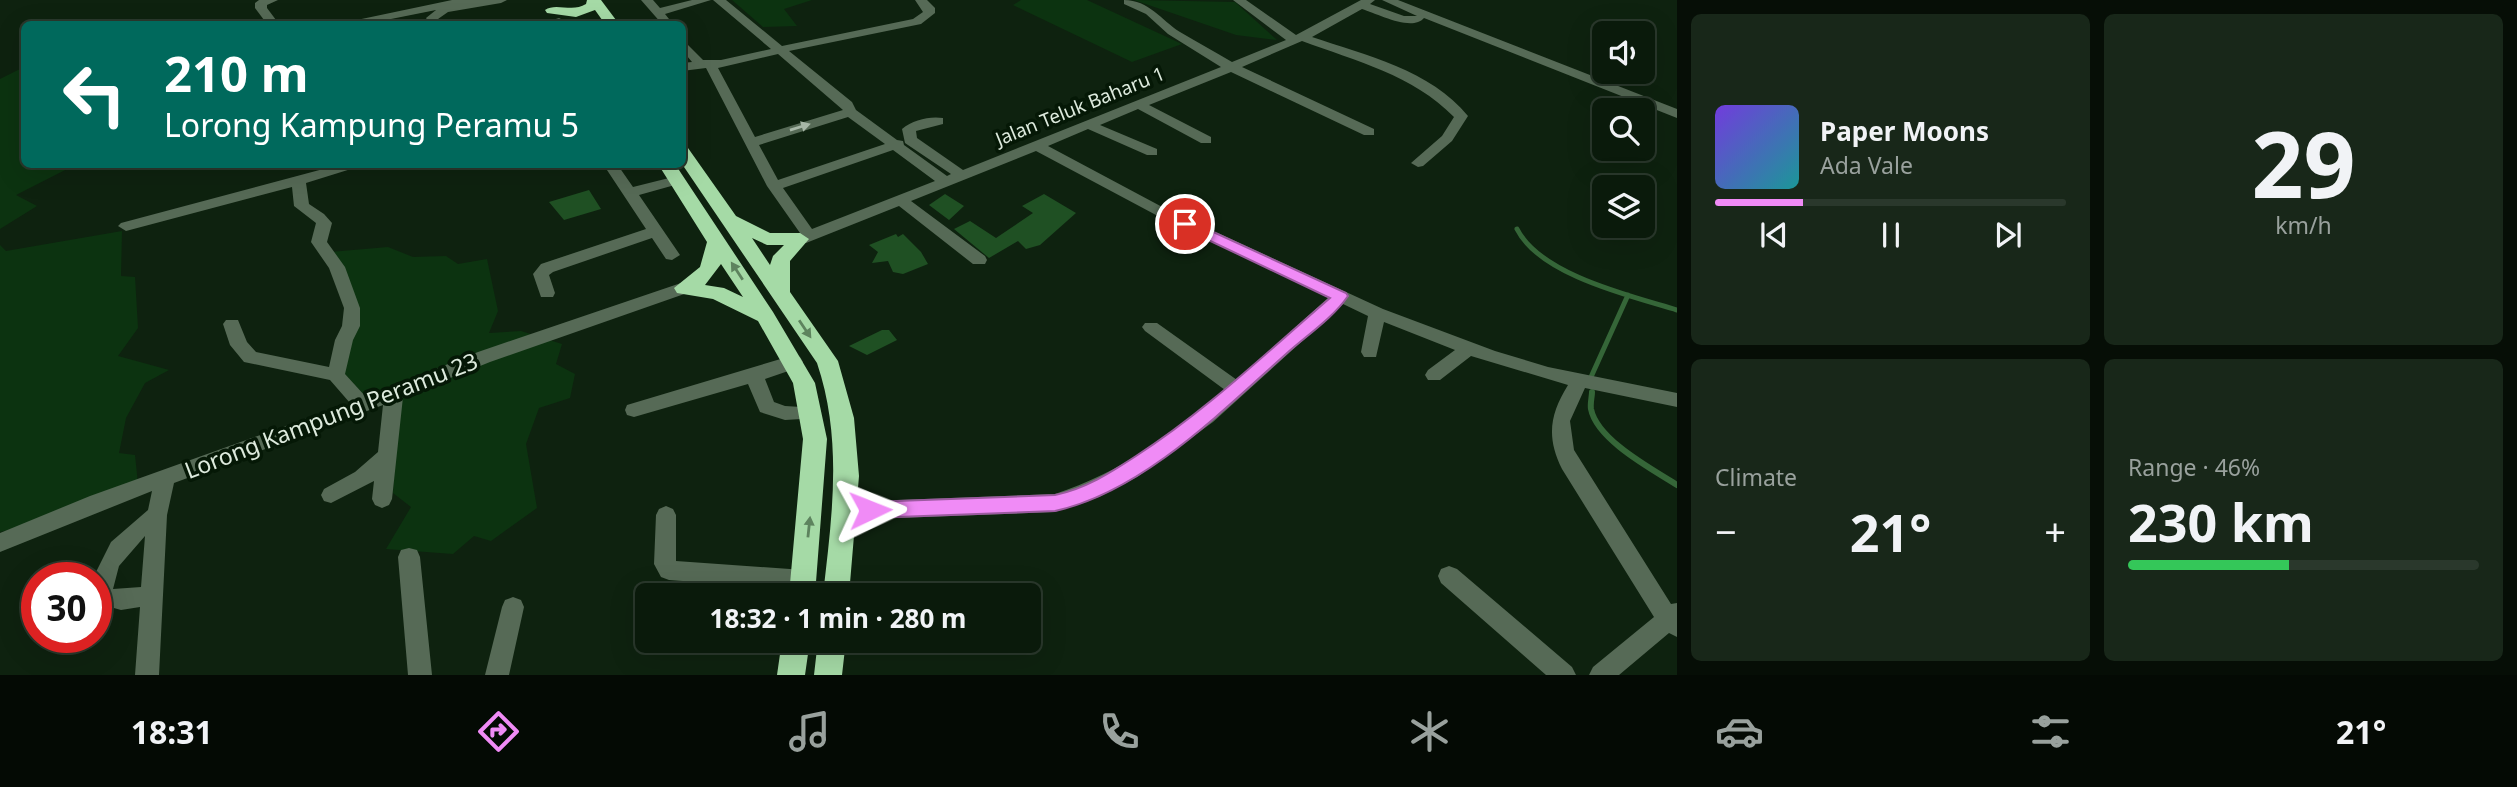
<!DOCTYPE html>
<meta charset="utf-8">
<style>
body{margin:0;font-family:"Noto Sans",sans-serif;background:#182719;color:#f1f3f6;height:100vh;display:flex;flex-direction:column;font-size:26px;white-space:nowrap}
*{box-sizing:border-box;margin:0}
p{font-size:23px;color:#99a19d}
.icon{flex:none;width:38px;height:38px;fill:none;stroke:currentColor;stroke-width:2;stroke-linecap:round;stroke-linejoin:round}
.map{position:relative;flex:1;overflow:hidden}
.panel{display:flex;flex-direction:column;gap:14px;padding:14px;background:#060e06;width:840px}
.panel>*{flex:none}
.top-card{position:absolute;left:21px;top:21px;width:665px;height:147px;border-radius:10px;box-shadow:0 7px 28px #0002,0 0 0 2px #2a382c;background:#00695c;color:#fff;overflow:hidden}
.controls{position:absolute;left:1592px;top:21px;display:grid;gap:14px}
.controls a{display:grid;place-items:center;width:63px;height:63px;border-radius:10px;background:#0a1a0b;box-shadow:0 7px 28px #0002,0 0 0 2px #2a382c;font-size:35px}
.speed{position:absolute;left:21px;top:562px;display:flex;gap:14px;font-size:35px;font-weight:700;text-align:center}
.speed>*{display:grid;place-content:center;width:91px;height:91px;border-radius:50%;background:#0a1a0b;box-shadow:0 7px 28px #0002,0 0 0 2px #2a382c;line-height:1}
.speed .limit{border:10px solid #d22;background:#fff;color:#111}
.pin{position:absolute;display:grid;place-items:center;width:60px;height:60px;color:#fff;margin:-30px;border:4px solid #fff;border-radius:50%;box-shadow:0 2px 7px #0007}
.me{position:absolute;width:77px;margin:-38px;rotate:88deg;stroke-linejoin:round;filter:drop-shadow(0 0 5px #0008)}
.turn{display:flex;align-items:center;gap:24px;height:147px;padding:0 28px;font-size:32px}
.turn .icon{width:91px;height:91px;stroke-width:2.5}
.turn b{display:block;font-size:49px;line-height:60px}
.big{font-size:52px;font-weight:700;line-height:1.1}
.panel .widget{flex:1;display:flex;flex-direction:column;justify-content:center;gap:10px;min-width:0;padding:0 24px;border-radius:10px;background:#182719}
.panel .dial{align-items:center;gap:0}
.dial b{font-size:91px;line-height:1}
.song{display:flex;align-items:center;gap:21px}
.cover{width:84px;height:84px;border-radius:10px;background:linear-gradient(135deg,hsl(260 70% 55%),hsl(180 70% 35%))}
.played{height:7px;border-radius:4px;background:linear-gradient(90deg,#f08bf6 25%,#2a382c 25%)}
.keys{display:flex;justify-content:space-around;direction:ltr}
.heat{display:flex;justify-content:space-between;align-items:center;font-size:38px;direction:ltr}
.charge{height:10px;border-radius:5px;background:linear-gradient(90deg,#34c759 46%,#2a382c 0)}
.panel .tiles{flex:1;display:grid;gap:14px;grid-template-columns:repeat(2,1fr)}
.trip{position:absolute;left:635px;top:583px;width:406px;height:70px;border-radius:10px;background:#0a1a0b;box-shadow:0 7px 28px #0002,0 0 0 2px #2a382c;font-weight:700;line-height:70px;text-align:center}
.menu{display:flex;height:112px;justify-content:space-around;align-items:center;background:#040a04;color:#99a19d}
.menu .icon{width:49px;height:49px}
.menu .selected{color:#f08bf6}
.menu b{font-size:32px;color:#f1f3f6}
main{display:flex;flex:1;min-height:0}
.map>svg:first-child{display:block}
.green{fill:#0c3310}
.lines{fill:none;stroke-linecap:round;stroke-linejoin:round}
.stream-far1{stroke:#356638;stroke-width:5}
.stream{stroke:#356638;stroke-width:6}
.building{fill:#1f5023}
.minor{fill:#566a56;fill-rule:evenodd}
.highway{fill:#a5daa6;fill-rule:evenodd}
.oneway{fill:#a7b7a7}
.oneway2{fill:#5d835e}
.route{fill:#f08bf6;stroke:#9c5aa0;stroke-width:2}
.labels{text-anchor:middle;dominant-baseline:central;stroke-width:7;stroke-linejoin:round;paint-order:stroke}
.far-street-label{font-size:19px;fill:#ddeadd;stroke:#051806}
.street-label{font-size:23px;fill:#ddeadd;stroke:#051806}
</style>
<main>
<div class="map">
<svg width="1677" height="675" viewBox="0 0 1677 675">
<rect width="100%" height="100%" fill="#0e220f"/>
<!-- green -->
<path class="green" d="M732 0H812L784 9 797 26 763 27Z
M1021 0H1087L1182 44 1132 62 1013 5Z
M1134 0 1235 2 1277 40 1236 35Z
M24 67V164L75 165 16 195 37 206 0 229V79Z
M122 231 121 276 135 277 138 328 118 356 169 370 145 383 126 418 119 453 135 455 138 484 33 524 0 532V245L6 251Z
M388 247 413 257 446 256 458 264 487 259 498 311 489 333 521 331 562 344 556 364 575 374 570 398 539 408 526 444 537 508 491 541 474 536 453 554 386 549 411 507 393 493 400 385 367 398 342 371 359 319 330 252Z"/>
<g class="lines">
<!-- stream-far1 -->
<path class="stream-far1" d="M1517 229C1540 275 1631 296 1677 310
M1591 377 1628 295"/>
<!-- stream -->
<path class="stream" d="M1592 392C1592 397 1590 403 1591 409 1597 440 1652 469 1677 485"/>
</g>
<!-- building -->
<path class="building" d="M589 190 601 209 564 220 549 202Z
M945 194 964 206 949 220 929 205Z
M1044 194 1076 213 1040 245 1026 249 1018 241 989 258 954 229 970 221 996 238 1033 213 1022 206Z
M896 234 898 237 903 234 921 252 928 264 903 274 893 272 888 261 872 263 878 252 869 245Z
M882 330H889L897 340 867 355 849 346Z"/>
<g class="lines">
<!-- minor -->
<path class="minor" d="M278 0 267 5V8L279 24H267L255 8V3L259 0Z
M452 0H507L501 3 448 12 438 19 440 24H430L426 18 436 10 366 24H346L352 21Z
M641 0H653L660 8 692 0H711L665 14 673 24H662Z
M713 0H726L782 46 913 19 923 12 915 0H927L935 8V13L921 24 789 51 852 102 856 110 897 140 903 141 904 145 947 176 951 174 905 143 902 129C913 120 929 116 943 118V124L916 131 917 138 963 170 1221 67 1168 34 1146 14 1124 4V0C1149 0 1161 20 1180 32 1197 42 1215 52 1232 62L1286 40 1233 0H1246L1296 35 1361 0H1375L1370 4 1404 16H1417L1382 0H1398L1677 109V118L1424 18C1412 32 1378 14 1362 9L1312 37C1365 55 1431 70 1468 116L1452 141 1423 166 1418 167 1411 163 1442 136 1454 117C1413 75 1356 61 1302 41L1242 67 1374 129V135H1364L1231 72 1149 105 1211 137V143H1201L1138 109 1100 125 1157 149V155H1147L1088 129 1048 146 1166 209 1383 309 1495 351 1548 367 1677 393V407L1585 388 1570 421 1574 450 1671 604 1677 603V637L1669 633 1619 675H1589L1593 667 1654 617 1562 469C1546 437 1550 414 1568 385L1471 356 1440 380H1428L1425 375 1428 370 1455 350 1384 322 1376 357H1364L1361 352 1368 316 1343 304 1213 422 1137 477 1099 497 1055 512 844 520 837 517 834 511 837 505 844 502 1055 494C1120 473 1173 434 1225 390L1145 331 1142 327 1145 323H1157L1237 380 1329 297 1156 215 1036 151 911 201 985 256 987 260 985 264H973L899 206 806 243H794L792 239 800 233 767 186 706 68 682 71V63L692 62 682 50V39L703 60H721L771 49ZM778 54 843 110 755 137 718 68ZM848 117 885 144 778 180 759 145ZM893 150 935 181 812 229 783 188Z
M559 18 565 21 563 23 540 24Z
M342 164H367L306 183 309 204 324 214 332 223 327 242 345 267 360 308V326L353 340 345 374 366 397 478 352 678 284 684 282 692 288 690 292 490 362 403 397 392 499 389 505 382 508 375 505 372 499 374 481 331 503 324 501 321 495 324 489 355 472 378 452 383 405 174 483 167 515 159 675H135L140 607 121 610 96 603V578H93L111 542 148 510 152 491 0 552V533L90 496 350 403 330 380 244 362 230 345 223 324 226 320H238L247 342 256 352 329 367 335 340 342 326 344 308 329 268 311 242 316 223 294 206 292 187 126 231 118 226 121 223ZM145 536 141 587 113 589 119 566Z
M603 164H617L633 187 677 176 682 177 684 180 682 183 639 195 680 255 672 260 666 259 652 238 553 272 549 275 555 293 553 297H541L533 274 541 264 646 229Z
M794 355 800 357 803 362 800 367 765 379 774 402 785 406 818 408 820 413 818 418 785 420 760 412 748 384 634 417 627 415 625 410 627 405Z
M666 506 673 509 676 515V561L804 570 812 573 815 580 812 587 804 590 669 580 661 577 654 564 656 515 659 509Z
M409 548 417 550 420 557 432 675H408L398 557 401 550Z
M1449 566 1457 569 1572 667 1576 675H1546L1441 583 1438 576 1441 569Z
M513 597 521 600 524 607 509 675H485L502 607 505 600Z"/>
<!-- highway -->
<path class="highway" d="M587 0H601L619 24H605L595 10 576 17 547 13 545 10C556 2 572 13 586 4Z
M682 147 688 148 736 216 770 233H800L809 239 790 261V292L838 361 854 418 859 476 849 595H823C832 516 843 440 817 363L682 164ZM752 238 767 245H784L773 256 770 265Z
M658 164H675L773 312 815 383 827 439 815 595H789L803 439 793 383 758 321 713 299 677 293 674 288 700 267 707 242ZM721 264 743 297 724 288 705 285Z
M782 640H810L805 675H777Z
M818 640H846L842 675H814Z"/>
</g>
<!-- one-way arrows -->
<defs><path id="oneway-solid" d="M-6-.8H1V-3.2L6.5 0L1 3.2V.8H-6Z" transform="scale(1.75)"/></defs>
<use class="oneway" href="#oneway-solid" transform="translate(800 127) rotate(-17)"/>
<g class="oneway2">
<use href="#oneway-solid" transform="translate(737 271) rotate(-123)"/>
<use href="#oneway-solid" transform="translate(805 329) rotate(56)"/>
<use href="#oneway-solid" transform="translate(809 527) rotate(-84)"/>
</g>
<!-- route -->
<path class="route" d="M1185 219 1346 293 1348 296C1333 318 1306 336 1286 354 1221 412 1142 492 1055 511L870 518 864 516 861 510 864 505 870 502 1055 495C1085 489 1110 473 1136 456 1206 411 1267 352 1330 298L1181 227V221Z"/>
<g class="labels">
<!-- far-street labels -->
<g class="far-street-label">
<text transform="translate(1080 106) rotate(-22)">Jalan Teluk Baharu 1</text>
</g>
<!-- street labels -->
<g class="street-label">
<text transform="translate(331 415) rotate(-21)">Lorong Kampung Peramu 23</text>
</g>
</g>
</svg>
<div class="controls">
<a><svg class="icon" aria-label="sound" viewBox="0 0 24 24"><path d="M4 9h4l5-4v14l-5-4H4zM17 9q2 3 0 6"/></svg></a>
<a><svg class="icon" aria-label="search" viewBox="0 0 24 24"><circle cx="10" cy="10" r="6"/><path d="M15 15l6 6"/></svg></a>
<a><svg class="icon" aria-label="layers" viewBox="0 0 24 24"><path d="M12 4l9 5-9 5-9-5zM3 14l9 5 9-5"/></svg></a>
</div>
<div class="speed"><div class="limit">30</div></div>
<div class="pin" style="left:1185px;top:224px;background:#d93025"><svg class="icon" aria-label="arrive" viewBox="0 0 24 24"><path d="M6 21V4h12l-3 4 3 4H6"/></svg></div>
<svg class="me" style="left:870px;top:510px" viewBox="-20 -20 40 40"><path d="M0-17L14 15 0 8-14 15z" fill="#f08bf6" stroke="#fff" stroke-width="4"/></svg>
<div class="trip">18:32 · 1 min · 280 m</div>
<div class="top-card">
<div class="turn"><svg class="icon" aria-label="left" viewBox="0 0 24 24"><path d="M17 20v-9H6M10 6l-5 5 5 5"/></svg><div><b>210 m</b>Lorong Kampung Peramu 5</div></div>
</div>
</div>
<section class="panel">
<div class="tiles">
<div class="widget">
<div class="song"><i class="cover"></i><div><b>Paper Moons</b><p>Ada Vale</p></div></div>
<div class="played"></div>
<div class="keys"><svg class="icon" aria-label="previous" viewBox="0 0 24 24"><path d="M18 5L8 12l10 7zM5 5v14"/></svg><svg class="icon" aria-label="pause" viewBox="0 0 24 24"><path d="M8 5v14M16 5v14"/></svg><svg class="icon" aria-label="next" viewBox="0 0 24 24"><path d="M6 5l10 7-10 7zM19 5v14"/></svg></div>
</div>
<div class="widget dial"><b>29</b><p>km/h</p></div>
<div class="widget"><p>Climate</p>
<div class="heat"><a>−</a><b class="big">21°</b><a>+</a></div>
</div>
<div class="widget"><p>Range · 46%</p><b class="big">230 km</b><div class="charge"></div></div>
</div>
</section>
</main>
<nav class="menu">
<b>18:31</b>
<svg class="icon selected" aria-label="directions" viewBox="0 0 24 24"><path d="M12 3l9 9-9 9-9-9zM9 14v-3h6M13 9l2 2-2 2"/></svg>
<svg class="icon" aria-label="music" viewBox="0 0 24 24"><path d="M9 18V5l10-2v13"/><circle cx="6" cy="18" r="3"/><circle cx="16" cy="16" r="3"/></svg>
<svg class="icon" aria-label="phone" viewBox="0 0 24 24"><path d="M5 4h4l2 5-3 2q2 4 5 5l2-3 5 2v4C11 20 4 13 5 4z"/></svg>
<svg class="icon" aria-label="climate" viewBox="0 0 24 24"><path d="M12 3v18M4 7l16 10M4 17L20 7"/></svg>
<svg class="icon" aria-label="car" viewBox="0 0 24 24"><path d="M5 17H2v-5l4-1 3-4h7l3 4 3 1v5h-3M9 17h6M6 11h13"/><circle cx="7" cy="17" r="2"/><circle cx="17" cy="17" r="2"/></svg>
<svg class="icon" aria-label="filters" viewBox="0 0 24 24"><path d="M4 7h16M4 17h16"/><circle cx="9" cy="7" r="2"/><circle cx="15" cy="17" r="2"/></svg>
<b>21°</b>
</nav>
